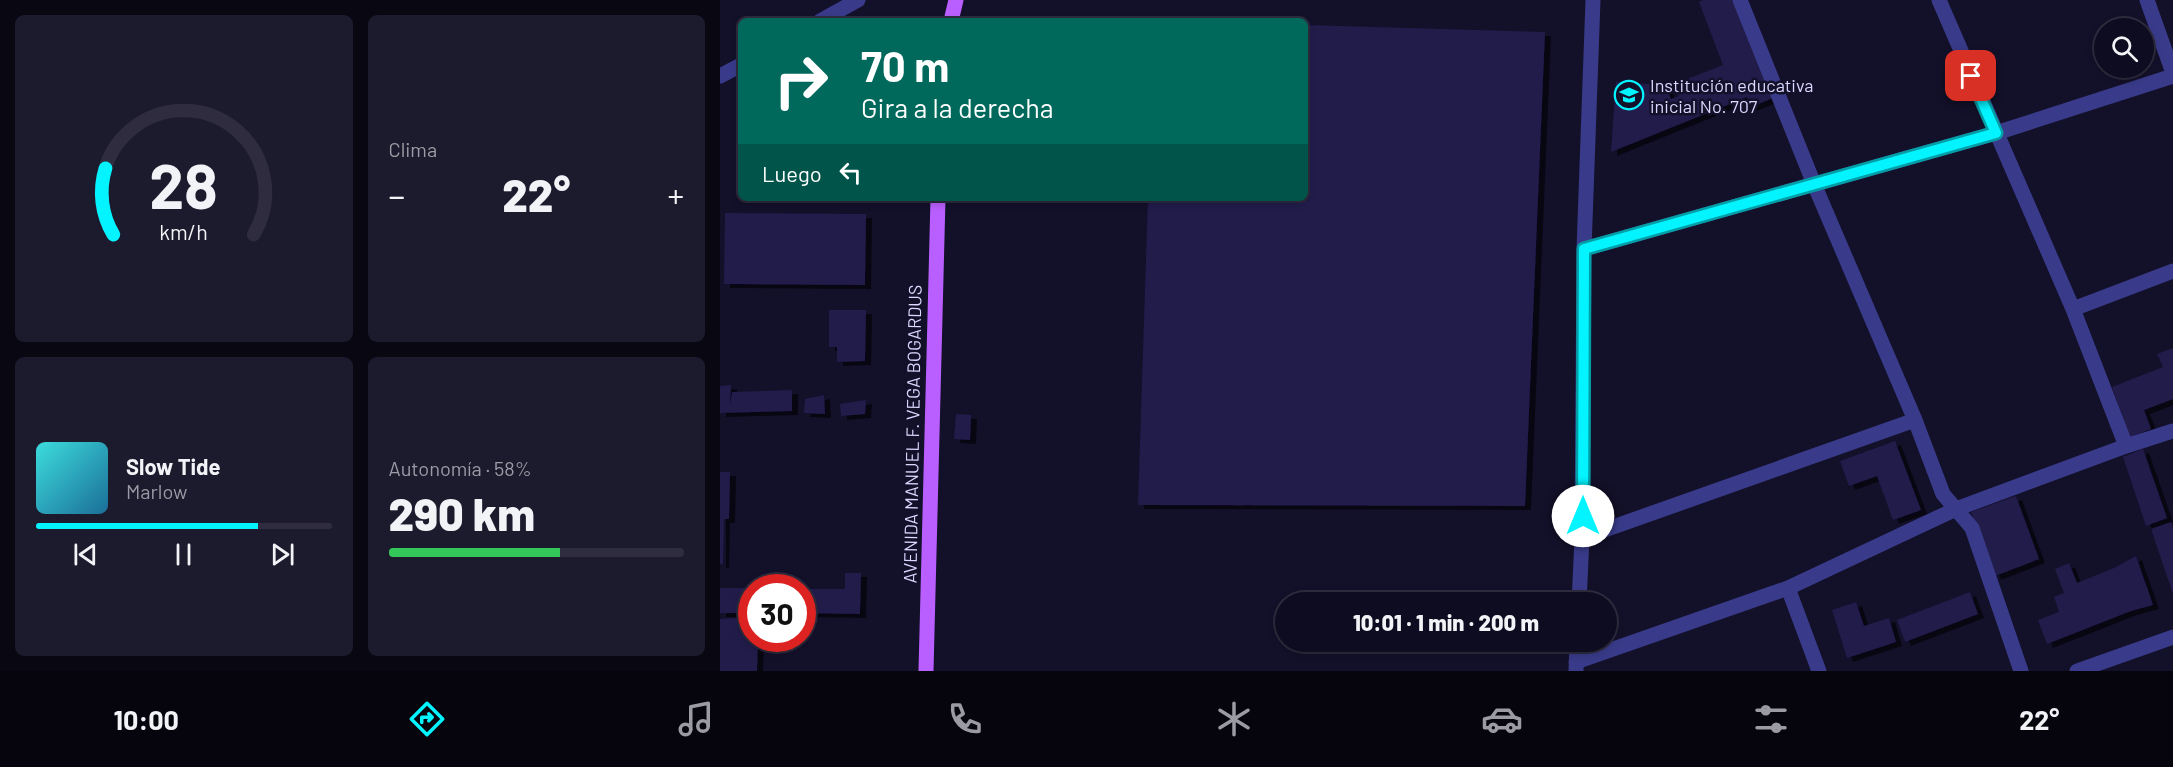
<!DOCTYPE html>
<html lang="es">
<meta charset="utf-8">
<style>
body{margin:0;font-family:Barlow,sans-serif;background:#1c1a2d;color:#f1f3f6;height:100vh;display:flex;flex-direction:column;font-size:22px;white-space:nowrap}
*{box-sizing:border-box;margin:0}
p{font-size:20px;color:#9b9ba5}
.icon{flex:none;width:33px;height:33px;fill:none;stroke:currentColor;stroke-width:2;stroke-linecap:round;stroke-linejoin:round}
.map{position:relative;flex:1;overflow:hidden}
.sheet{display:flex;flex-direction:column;gap:15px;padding:15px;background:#080712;width:720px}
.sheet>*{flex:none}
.top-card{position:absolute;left:18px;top:18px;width:570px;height:183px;border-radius:9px;box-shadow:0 3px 9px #0003,0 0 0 2px #2e2c3e;background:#00695c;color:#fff;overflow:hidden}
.controls{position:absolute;left:1374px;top:18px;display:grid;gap:12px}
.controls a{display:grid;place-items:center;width:60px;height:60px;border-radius:50%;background:#0e0c20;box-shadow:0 3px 9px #0003,0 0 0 2px #2e2c3e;font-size:30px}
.speed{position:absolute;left:18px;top:574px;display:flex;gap:12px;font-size:30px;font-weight:700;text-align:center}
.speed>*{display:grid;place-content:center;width:78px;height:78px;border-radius:50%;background:#0e0c20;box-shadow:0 3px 9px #0003,0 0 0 2px #2e2c3e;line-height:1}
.speed .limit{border:9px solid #d22;background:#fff;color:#111}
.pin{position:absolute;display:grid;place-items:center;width:51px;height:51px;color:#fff;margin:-26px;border-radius:12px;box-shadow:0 3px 9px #0006}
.me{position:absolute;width:66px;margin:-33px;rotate:0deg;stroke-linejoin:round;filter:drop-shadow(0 0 4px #0008)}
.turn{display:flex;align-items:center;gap:21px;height:126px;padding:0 24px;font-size:27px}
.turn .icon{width:78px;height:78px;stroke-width:2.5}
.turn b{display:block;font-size:42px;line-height:51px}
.then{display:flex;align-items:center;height:57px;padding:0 24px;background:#0003;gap:12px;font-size:22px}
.big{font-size:45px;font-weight:800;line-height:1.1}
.sheet .tile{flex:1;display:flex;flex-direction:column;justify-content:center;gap:9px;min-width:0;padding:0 21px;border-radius:9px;background:#1c1a2d}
.sheet .dial{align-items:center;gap:0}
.dial svg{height:156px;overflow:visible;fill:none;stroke:#2e2c3e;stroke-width:7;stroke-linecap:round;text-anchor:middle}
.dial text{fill:#f1f3f6;stroke:none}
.song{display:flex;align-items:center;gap:18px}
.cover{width:72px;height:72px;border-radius:9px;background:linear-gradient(135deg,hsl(180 70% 55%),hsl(200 70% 35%))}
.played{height:6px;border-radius:3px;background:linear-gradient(90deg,#04f4ff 75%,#2e2c3e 75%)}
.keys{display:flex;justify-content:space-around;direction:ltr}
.heat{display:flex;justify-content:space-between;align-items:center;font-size:33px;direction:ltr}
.charge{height:9px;border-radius:4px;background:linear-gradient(90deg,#34c759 58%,#2e2c3e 0)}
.sheet .tiles{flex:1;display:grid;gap:15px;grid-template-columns:repeat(2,1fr)}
.trip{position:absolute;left:555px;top:592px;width:342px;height:60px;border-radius:30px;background:#0e0c20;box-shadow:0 3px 9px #0003,0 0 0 2px #2e2c3e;font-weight:800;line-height:60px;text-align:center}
.tabs{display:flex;height:96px;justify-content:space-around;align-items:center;background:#06050d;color:#9b9ba5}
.tabs .icon{width:42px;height:42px}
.tabs .on{color:#04f4ff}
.tabs b{font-size:27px;color:#f1f3f6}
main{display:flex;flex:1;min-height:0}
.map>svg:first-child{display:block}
.building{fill:#221b4b;filter:url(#shadow)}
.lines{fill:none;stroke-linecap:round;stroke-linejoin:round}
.street{stroke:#393b8a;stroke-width:15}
.primary{stroke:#ba5fff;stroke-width:15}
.route-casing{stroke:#039fa6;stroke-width:15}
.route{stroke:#04f4ff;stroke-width:10}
.labels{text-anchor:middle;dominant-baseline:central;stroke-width:5;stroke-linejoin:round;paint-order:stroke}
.poi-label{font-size:18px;fill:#dbd8ff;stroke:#13102a;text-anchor:start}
.street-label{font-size:18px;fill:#dbd8ff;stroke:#13102a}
</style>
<main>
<section class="sheet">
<div class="tiles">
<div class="tile dial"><svg viewBox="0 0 100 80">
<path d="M14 69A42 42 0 1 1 86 69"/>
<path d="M14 69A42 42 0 0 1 10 35" stroke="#04f4ff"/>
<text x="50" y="56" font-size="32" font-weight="700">28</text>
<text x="50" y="72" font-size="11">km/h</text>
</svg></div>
<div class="tile"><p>Clima</p>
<div class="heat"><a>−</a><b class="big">22°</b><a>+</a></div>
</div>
<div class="tile">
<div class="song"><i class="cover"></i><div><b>Slow Tide</b><p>Marlow</p></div></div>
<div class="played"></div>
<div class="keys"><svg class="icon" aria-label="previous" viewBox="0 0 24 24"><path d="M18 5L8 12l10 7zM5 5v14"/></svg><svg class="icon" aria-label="pause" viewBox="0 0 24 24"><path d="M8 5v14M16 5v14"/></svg><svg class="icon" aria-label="next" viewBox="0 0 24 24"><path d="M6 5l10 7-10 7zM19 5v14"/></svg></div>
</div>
<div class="tile"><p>Autonomía · 58%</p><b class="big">290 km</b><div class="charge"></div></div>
</div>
</section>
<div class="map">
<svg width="1453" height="671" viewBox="0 0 1453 671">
<defs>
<filter id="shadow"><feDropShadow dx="6" dy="4" stdDeviation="0" flood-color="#0009"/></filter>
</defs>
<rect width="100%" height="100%" fill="#13102a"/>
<!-- building -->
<path class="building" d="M983 0H1015L1053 98 1031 107 1027 97 891 152 896 82 945 85 951 99 959 96 952 85 1003 65 979 2Z
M585 25 825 32 805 506 418 505 428 198H585Z
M5 213 146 214 145 285 4 284Z
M109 310H146L145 361 117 362V347H109Z
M1453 348V399L1424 410 1431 429 1410 437 1392 387 1443 367 1437 354Z
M11 385 10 406 12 392 72 390V411L0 413V386Z
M104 395 105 414 84 413 85 399Z
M146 400 145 414 121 416 120 404Z
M236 414 251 415 250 440 234 439Z
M1175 441 1201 510 1173 520 1157 476 1129 486 1120 461Z
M1423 449 1447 518 1426 526 1403 457Z
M0 472H10L9 519H4L3 564H0Z
M1296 496 1319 559 1275 576 1251 512Z
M1451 522 1453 529V594L1431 529Z
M1416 556 1433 605 1411 611 1327 644 1318 620 1339 612 1334 597 1344 593 1335 569 1349 563 1357 583 1394 568Z
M125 573H141L140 614 82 613V589H125Z
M0 588H32V613H0Z
M1250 592 1258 614 1185 642 1177 620Z
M1136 602 1144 626 1169 618 1176 642 1127 658 1112 610Z
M32 617V639H38L37 671H0V619Z"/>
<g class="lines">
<!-- street -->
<path class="street" d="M1020 0 1094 184 1195 420 1223 494 1252 528 1301 671
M1219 0 1353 309 1406 446
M1427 0 1453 73
M100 21 138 0
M0 76 21 65
M864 249 1276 133 1453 76
M1353 309 1453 271
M862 538 1195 420
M1068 588 1099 671
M859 603 862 538 864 249 873 0
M856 662 1068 588 1236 509 1406 446 1453 431
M856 671 857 642
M1357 671 1453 637"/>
<!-- primary -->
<path class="primary" d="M231 21 236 0
M206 671 218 198"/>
</g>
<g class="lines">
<!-- route casing -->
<g class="route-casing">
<path id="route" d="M863 516 864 249 1276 133 1251 76"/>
</g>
<!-- route -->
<use href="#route" class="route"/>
</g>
<!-- icons -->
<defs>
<g id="school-ring" transform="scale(1.5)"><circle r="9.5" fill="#13102a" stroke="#04f4ff" stroke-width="1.5"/><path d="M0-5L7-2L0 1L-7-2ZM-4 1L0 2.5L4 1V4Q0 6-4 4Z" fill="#04f4ff"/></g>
</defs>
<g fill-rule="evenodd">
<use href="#school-ring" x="909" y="95"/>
</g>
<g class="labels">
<!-- poi labels -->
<g class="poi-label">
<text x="930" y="85">Institución educativa<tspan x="930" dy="21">inicial No. 707</tspan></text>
</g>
<!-- street labels -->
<g class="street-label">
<text transform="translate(192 434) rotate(-89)">AVENIDA MANUEL F. VEGA BOGARDUS</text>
</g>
</g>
</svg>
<div class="controls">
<a><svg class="icon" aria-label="search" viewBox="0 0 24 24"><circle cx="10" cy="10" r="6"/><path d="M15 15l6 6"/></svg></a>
</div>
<div class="speed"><div class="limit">30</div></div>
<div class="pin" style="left:1251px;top:76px;background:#d93025"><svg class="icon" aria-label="arrive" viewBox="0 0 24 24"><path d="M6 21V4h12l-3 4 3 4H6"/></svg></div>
<svg class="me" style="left:863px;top:516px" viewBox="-20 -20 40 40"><circle r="19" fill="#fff"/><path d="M0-13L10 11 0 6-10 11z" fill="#04f4ff"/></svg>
<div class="trip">10:01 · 1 min · 200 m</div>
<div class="top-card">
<div class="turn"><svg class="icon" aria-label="right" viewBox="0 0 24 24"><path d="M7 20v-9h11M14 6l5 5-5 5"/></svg><div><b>70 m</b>Gira a la derecha</div></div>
<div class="then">Luego<svg class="icon" aria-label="left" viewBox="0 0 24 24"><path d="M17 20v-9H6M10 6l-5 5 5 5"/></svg></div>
</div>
</div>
</main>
<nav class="tabs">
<b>10:00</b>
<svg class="icon on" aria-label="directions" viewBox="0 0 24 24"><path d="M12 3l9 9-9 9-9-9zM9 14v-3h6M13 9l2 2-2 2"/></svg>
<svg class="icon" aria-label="music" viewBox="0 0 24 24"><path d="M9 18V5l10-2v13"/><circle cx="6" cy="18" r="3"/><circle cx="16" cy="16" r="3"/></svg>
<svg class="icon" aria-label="phone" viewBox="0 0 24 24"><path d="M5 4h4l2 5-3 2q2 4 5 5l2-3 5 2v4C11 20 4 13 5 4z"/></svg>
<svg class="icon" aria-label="climate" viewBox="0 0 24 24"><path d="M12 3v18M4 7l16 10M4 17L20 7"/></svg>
<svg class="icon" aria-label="car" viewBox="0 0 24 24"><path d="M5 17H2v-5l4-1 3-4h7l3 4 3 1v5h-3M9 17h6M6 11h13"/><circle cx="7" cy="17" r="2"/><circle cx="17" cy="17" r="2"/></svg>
<svg class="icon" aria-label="filters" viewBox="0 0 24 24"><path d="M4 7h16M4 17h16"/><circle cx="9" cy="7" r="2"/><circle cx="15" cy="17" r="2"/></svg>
<b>22°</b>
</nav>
